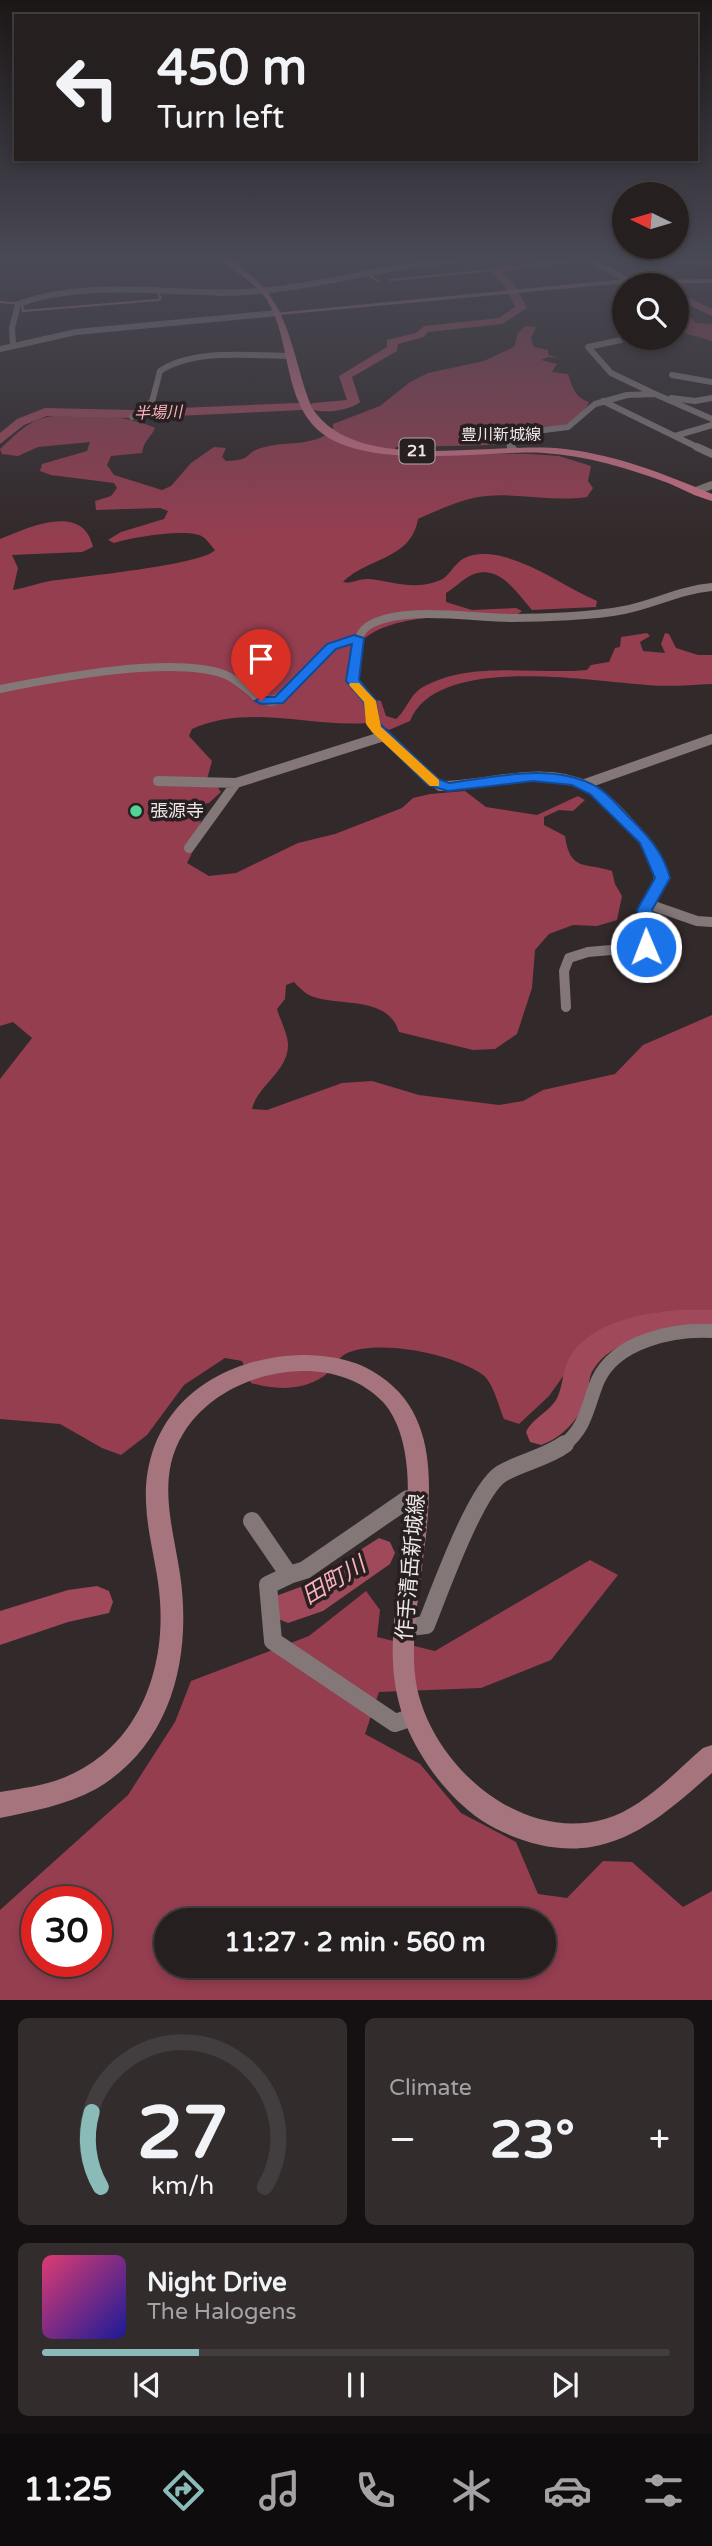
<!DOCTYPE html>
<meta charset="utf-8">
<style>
body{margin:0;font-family:"Varela Round","Noto Sans JP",sans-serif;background:#322c2d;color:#f1f3f6;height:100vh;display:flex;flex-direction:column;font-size:26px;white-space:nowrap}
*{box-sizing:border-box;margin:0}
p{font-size:23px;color:#a4a2a5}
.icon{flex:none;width:38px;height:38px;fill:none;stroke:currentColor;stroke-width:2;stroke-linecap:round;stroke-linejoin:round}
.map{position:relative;height:2000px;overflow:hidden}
.side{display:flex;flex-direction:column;gap:18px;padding:18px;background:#151112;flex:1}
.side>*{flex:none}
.hud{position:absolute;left:14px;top:14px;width:684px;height:147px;border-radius:0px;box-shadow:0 4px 10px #0003,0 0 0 2px #423d3e;background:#261f20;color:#f1f3f6;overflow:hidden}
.needle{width:46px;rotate:275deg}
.buttons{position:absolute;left:612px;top:182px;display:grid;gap:14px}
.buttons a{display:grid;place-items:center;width:77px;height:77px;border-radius:50%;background:#261f20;box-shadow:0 4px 10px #0003,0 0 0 2px #423d3e;font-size:35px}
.speed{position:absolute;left:21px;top:1886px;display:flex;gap:14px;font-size:35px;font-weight:700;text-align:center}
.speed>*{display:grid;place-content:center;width:91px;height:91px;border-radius:50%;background:#261f20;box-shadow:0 4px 10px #0003,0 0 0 2px #423d3e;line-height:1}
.speed .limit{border:10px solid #d22;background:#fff;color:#111}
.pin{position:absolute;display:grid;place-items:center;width:60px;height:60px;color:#fff;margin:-72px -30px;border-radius:50% 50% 50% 0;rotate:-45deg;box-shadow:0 0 7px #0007}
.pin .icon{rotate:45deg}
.me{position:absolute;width:77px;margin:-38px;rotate:359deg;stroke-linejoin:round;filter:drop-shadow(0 0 5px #0008)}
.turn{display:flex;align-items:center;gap:24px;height:147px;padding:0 28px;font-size:32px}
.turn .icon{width:91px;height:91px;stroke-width:2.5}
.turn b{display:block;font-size:49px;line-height:60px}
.big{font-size:52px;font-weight:700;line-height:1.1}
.side .widget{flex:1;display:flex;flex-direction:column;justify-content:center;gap:10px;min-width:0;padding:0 24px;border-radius:10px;background:#322c2d}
.side .dial{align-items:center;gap:0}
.dial svg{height:182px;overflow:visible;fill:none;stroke:#423d3e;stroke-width:7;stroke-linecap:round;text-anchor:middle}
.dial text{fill:#f1f3f6;stroke:none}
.song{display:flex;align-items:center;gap:21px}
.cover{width:84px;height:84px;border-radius:10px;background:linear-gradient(135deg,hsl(340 70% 55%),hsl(240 70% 35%))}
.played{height:7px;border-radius:4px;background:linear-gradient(90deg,#8bbbb9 25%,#423d3e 25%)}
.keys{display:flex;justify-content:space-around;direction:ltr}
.heat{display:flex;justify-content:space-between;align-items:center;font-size:38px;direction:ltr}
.side .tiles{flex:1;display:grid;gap:18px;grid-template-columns:1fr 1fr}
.widget:last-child{grid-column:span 2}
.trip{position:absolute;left:154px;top:1908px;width:402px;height:70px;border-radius:35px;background:#261f20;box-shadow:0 4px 10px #0003,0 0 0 2px #423d3e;font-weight:700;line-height:70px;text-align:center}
.tab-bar{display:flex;height:112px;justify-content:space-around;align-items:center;background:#0f0c0d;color:#a4a2a5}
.tab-bar .icon{width:49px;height:49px}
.tab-bar .current{color:#8bbbb9}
.tab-bar b{font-size:32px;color:#f1f3f6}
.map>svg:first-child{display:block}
.forest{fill:#943e50;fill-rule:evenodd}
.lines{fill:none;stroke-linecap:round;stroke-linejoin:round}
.stream{stroke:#b67884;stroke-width:2}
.river{fill:#9f495a;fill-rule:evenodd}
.street-far4{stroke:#837778;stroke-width:6}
.street-far3{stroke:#837778;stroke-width:8}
.street-far2{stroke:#837778;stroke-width:10}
.street-far1{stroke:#837778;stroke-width:14}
.street{stroke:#837778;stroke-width:18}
.secondary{fill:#a5747d;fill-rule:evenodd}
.primary{fill:#c77082;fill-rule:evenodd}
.route{fill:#1a73e8;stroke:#114b97;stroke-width:2}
.slow{fill:#f59e0b}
.poi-dot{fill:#52d397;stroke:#281f20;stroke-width:2.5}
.labels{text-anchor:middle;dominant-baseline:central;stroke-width:7;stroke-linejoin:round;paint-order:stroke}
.far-water-label{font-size:16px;font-style:italic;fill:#fbb1bc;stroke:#281f20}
.far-street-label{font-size:16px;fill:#ece6e7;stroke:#281f20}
.shield{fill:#281f20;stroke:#b1aaab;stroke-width:2}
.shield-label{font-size:16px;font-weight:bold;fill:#ece6e7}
.poi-label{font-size:18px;fill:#ece6e7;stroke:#281f20;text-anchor:start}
.near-street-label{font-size:21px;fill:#ece6e7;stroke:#281f20}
.near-water-label{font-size:23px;font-style:italic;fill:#fbb1bc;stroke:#281f20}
</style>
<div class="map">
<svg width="712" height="2000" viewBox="0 0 712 2000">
<rect width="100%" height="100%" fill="#32292a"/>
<!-- forest -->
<path class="forest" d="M677 302 696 323 712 324V341C682 331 677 338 677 302Z
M525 326 536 327 531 338 534 347 548 350V355L560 358 548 357 541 360 557 364 552 372 568 374C573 387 574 397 589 402 573 442 528 417 498 433L501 443 492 445 396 447 393 453 529 454 559 456 591 466 588 481 593 488 587 497C553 502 520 493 486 496 464 498 438 510 418 519 411 560 368 557 343 582 352 584 359 578 369 579 394 582 414 590 438 581 455 576 452 552 488 554 525 557 563 586 597 601L596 607 532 610C517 594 501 565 474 574 465 577 455 588 446 593V602L472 610 516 608 522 611 515 616C470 617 341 605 350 678 352 695 368 698 381 701L386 716 396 719C407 710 409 695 423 687 472 660 533 675 587 670L591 665 609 662 615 648 620 647 621 637 647 633 650 636 640 642 643 651 665 653 661 644 665 633 669 634 676 648 698 655H712V684C690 685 669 687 647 685 589 681 437 654 410 721L389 730 377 722C315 730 252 702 192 729L189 736 212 761 206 783 217 786 221 792 209 803 195 806 196 815 201 819 199 839 187 863 209 876 236 873 298 843 335 834 402 808 413 798 430 794 465 791 486 807 537 815 578 796 585 800 573 811 559 810 544 817V825L565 836C570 872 585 862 612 871L615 884 622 896 617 920 597 926 573 925 549 934 535 950 532 988 517 1034 495 1049 473 1050 399 1032C388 995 339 1007 311 996 304 993 299 987 294 982L286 985 285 999 277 1009C280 1020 289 1036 288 1047 286 1073 258 1085 252 1109L267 1110 342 1083 372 1081 419 1095 499 1105 523 1101 543 1090 615 1074 643 1045 712 1015V1312H660L627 1321 586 1344 549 1396 519 1424 504 1419C499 1407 493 1382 483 1375 454 1354 381 1339 347 1353 338 1357 332 1370 324 1376 302 1391 275 1390 251 1383L242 1361 225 1358 184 1385 147 1435 121 1455 102 1448 60 1424 0 1419V1079L32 1038 13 1022 0 1026V539C29 527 83 502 93 547L82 552 12 555 18 568 13 590C26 588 38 583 50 581 77 577 203 565 215 550 210 545 206 537 199 535 184 529 130 537 114 543L108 540 121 532 164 519 168 511 160 508 96 510 95 501 111 496 117 488 114 483 51 475 40 471 42 464 87 451 90 442 38 447 18 456 2 454 0 449C12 438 25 424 40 419 66 410 130 415 155 428 151 438 145 438 142 453L111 456 107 465 114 475 162 490 171 486 191 463 214 447 226 448 222 457 226 461C253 461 244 453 261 448 288 440 307 448 333 431V424L380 406 410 382 428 373 484 361 514 347 518 333Z
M590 1560 618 1575 551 1660 481 1688 379 1692 365 1734 420 1764 461 1813 516 1842 538 1894 567 1898 603 1861 632 1862 683 1907 712 1891V2000H0V1910L128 1795 175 1722 191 1681 309 1636 366 1591 380 1610 377 1637 435 1651ZM37 1902H96V1962H37ZM166 1920H544V1965H166Z"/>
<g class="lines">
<!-- stream -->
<path class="stream" d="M369 275 378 281
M390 280 495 270
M217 295 251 294
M0 302 22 304 23 311 158 300 161 298 158 292"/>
<!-- river -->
<path class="river" d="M570 258H601L503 272 515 286 527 308 502 324 428 332 424 337 398 344 397 351 352 377 360 402C350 411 318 415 307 407L313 403 347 400 339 376 387 347V340L416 333 424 326 499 318 515 307 505 287 490 270 491 268Z
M615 258 712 259V265L620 261Z
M677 292 712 309V316L677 299Z
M297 403 302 404V410L132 418 47 416 24 425 0 444V433L17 419 45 408 132 410Z
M678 1310H712V1334C674 1332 615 1333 593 1370 588 1377 590 1388 587 1396 581 1418 562 1438 541 1445L530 1442 526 1432C533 1417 552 1411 558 1396 564 1382 562 1368 571 1355 593 1322 642 1313 678 1310Z
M379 1538 390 1542 395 1553 390 1564 323 1611 288 1623 276 1618 272 1607 276 1596 303 1586Z
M97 1586 109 1591 113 1602 109 1613 68 1622 0 1645V1611L68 1590Z"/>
<!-- street-far4 -->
<path class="street-far4" d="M587 258 636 285
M701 258H712
M228 262 257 258
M621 340 588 347 611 373 655 394
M13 346 12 328 18 304C95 276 180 298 260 291 309 287 358 274 407 266 433 261 460 260 486 258
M0 349 76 332 278 313
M672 375 712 382
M671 398 695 401 712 398
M603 401 701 449
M132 417 152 402 160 371C194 348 251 356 291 356
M675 436 712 425
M513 449 503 435 568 427 595 404 627 395 655 394 712 419"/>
<!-- street-far3 -->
<path class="street-far3" d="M511 447 513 449
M697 447 712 454
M696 491 712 485
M0 689C55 678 175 655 226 675 238 680 247 690 258 697
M281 697 331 647 358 638
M366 697 353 681C355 664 352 637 368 626 401 605 473 618 512 618 543 618 594 616 624 610 655 604 679 590 712 587"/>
<!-- street-far2 -->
<path class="street-far2" d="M255 695C265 701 274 704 283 695
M365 695C374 705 370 719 377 730L440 786C487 786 544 764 588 787 609 798 626 820 643 838 663 860 664 879 648 904L697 921 712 922
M158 781 236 783
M585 784 712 739
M189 848 236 783 384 736
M566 1007 564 971 569 958 588 952 646 947 651 931 644 910 648 904"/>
<!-- street-far1 -->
<path class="street-far1" d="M563 1446C587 1427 587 1406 598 1380 616 1341 673 1329 712 1331"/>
<!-- street -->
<path class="street" d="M252 1521 289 1575 268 1585 273 1641 395 1723 413 1717
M289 1575 305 1570 408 1499 419 1500
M402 1628 426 1625C439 1593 475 1491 501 1474 521 1462 546 1458 565 1444"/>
<!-- secondary -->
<path class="secondary" d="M712 279V283L615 284 278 315 274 313 615 280Z
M300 1355C329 1355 356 1359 380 1376 476 1441 398 1595 417 1688 434 1767 521 1843 605 1819 643 1808 674 1773 703 1748L712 1745V1773C676 1804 640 1839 591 1847 553 1853 512 1840 481 1820 456 1803 434 1777 419 1751 363 1655 415 1569 407 1469 405 1446 399 1420 383 1402 330 1346 220 1371 183 1434 156 1478 173 1527 180 1574 192 1655 173 1744 96 1789 67 1805 33 1811 0 1818V1792C24 1788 50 1785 72 1774 139 1743 165 1670 160 1601 158 1568 147 1535 146 1502 143 1410 215 1358 300 1355Z"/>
<!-- primary -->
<path class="primary" d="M219 258C231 258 238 265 247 272 292 306 292 360 312 408 357 477 493 440 565 449 616 455 665 474 712 494V501C697 497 682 489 668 483 628 468 587 456 544 453 484 449 356 475 312 424 283 389 290 338 267 300 255 282 234 272 219 258Z"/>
</g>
<!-- sky -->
<linearGradient id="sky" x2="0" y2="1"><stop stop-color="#1c1717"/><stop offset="0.48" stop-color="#494955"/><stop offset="1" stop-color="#494955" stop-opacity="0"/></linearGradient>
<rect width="712" height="538" fill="url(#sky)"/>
<!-- route -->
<path class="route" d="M354 635 364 638 359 680 376 701 379 723 438 779 449 783C495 777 554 762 597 787 610 794 621 810 632 820 649 837 664 854 670 878L652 910 658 931 651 951 646 952 638 947 643 931 637 910 655 878 640 843 590 794 572 785 533 781 448 791 428 785 368 726 364 702 346 681 352 644 336 649 283 703 261 704 255 701 261 697H275L327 644Z"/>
<!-- slow -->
<path class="slow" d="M350 683H359L376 701 381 727 439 780V786H430L372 732 366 724 364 702 349 685Z"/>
<!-- markers -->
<circle class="poi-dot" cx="136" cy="811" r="7"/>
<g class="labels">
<!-- far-water labels -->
<g class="far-water-label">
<text transform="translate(158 413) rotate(-2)">半場川</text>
</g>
<!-- far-street labels -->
<g class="far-street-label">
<text x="501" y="435">豊川新城線</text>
</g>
<!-- shield labels -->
<rect class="shield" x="399.5" y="438.5" width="35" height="25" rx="5"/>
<g class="shield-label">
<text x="417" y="451">21</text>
</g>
<!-- poi labels -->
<g class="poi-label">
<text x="150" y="811">張源寺</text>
</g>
<!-- near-street labels -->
<g class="near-street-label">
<text transform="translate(411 1567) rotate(-85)">作手清岳新城線</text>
</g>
<!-- near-water labels -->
<g class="near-water-label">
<text transform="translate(334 1581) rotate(-31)">田町川</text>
</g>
</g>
</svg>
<div class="buttons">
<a><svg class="needle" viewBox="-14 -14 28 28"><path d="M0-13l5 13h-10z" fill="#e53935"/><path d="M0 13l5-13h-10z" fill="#a4a2a5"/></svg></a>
<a><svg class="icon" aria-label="search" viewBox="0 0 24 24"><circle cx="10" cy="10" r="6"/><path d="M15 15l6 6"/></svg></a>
</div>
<div class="speed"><div class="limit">30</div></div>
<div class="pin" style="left:261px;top:701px;background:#d93025"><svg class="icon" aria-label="arrive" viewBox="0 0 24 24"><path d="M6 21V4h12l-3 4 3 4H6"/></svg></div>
<svg class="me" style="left:646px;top:947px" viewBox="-20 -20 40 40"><circle r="17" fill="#1a73e8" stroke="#fff" stroke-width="3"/><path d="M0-11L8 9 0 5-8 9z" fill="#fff"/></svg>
<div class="trip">11:27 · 2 min · 560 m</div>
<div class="hud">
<div class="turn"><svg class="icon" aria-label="left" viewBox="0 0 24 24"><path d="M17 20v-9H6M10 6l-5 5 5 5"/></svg><div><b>450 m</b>Turn left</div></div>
</div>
</div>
<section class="side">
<div class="tiles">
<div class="widget dial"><svg viewBox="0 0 100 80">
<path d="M14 69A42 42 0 1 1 86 69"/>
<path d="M14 69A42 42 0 0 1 10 36" stroke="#8bbbb9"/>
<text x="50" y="56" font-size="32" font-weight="700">27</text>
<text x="50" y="72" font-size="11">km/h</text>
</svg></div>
<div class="widget"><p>Climate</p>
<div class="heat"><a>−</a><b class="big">23°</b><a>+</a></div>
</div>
<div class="widget">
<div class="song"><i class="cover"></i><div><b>Night Drive</b><p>The Halogens</p></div></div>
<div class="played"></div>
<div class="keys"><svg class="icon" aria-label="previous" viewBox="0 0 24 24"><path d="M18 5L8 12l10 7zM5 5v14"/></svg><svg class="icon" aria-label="pause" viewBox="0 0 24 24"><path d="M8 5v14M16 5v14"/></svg><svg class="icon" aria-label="next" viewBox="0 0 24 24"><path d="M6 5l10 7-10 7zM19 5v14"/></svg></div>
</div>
</div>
</section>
<nav class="tab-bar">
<b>11:25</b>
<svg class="icon current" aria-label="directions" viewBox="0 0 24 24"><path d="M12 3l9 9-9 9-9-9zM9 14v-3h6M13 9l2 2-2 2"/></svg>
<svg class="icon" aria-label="music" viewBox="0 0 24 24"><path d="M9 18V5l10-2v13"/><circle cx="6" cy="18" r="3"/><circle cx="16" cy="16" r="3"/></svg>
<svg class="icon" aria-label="phone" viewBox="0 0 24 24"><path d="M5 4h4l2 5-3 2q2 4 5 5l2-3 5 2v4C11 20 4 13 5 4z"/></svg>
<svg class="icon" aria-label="climate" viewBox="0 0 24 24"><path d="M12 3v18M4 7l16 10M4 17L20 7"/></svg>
<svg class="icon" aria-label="car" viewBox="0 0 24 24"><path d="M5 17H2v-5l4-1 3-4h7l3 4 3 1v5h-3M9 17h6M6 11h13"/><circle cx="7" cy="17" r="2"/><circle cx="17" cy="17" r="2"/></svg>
<svg class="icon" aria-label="filters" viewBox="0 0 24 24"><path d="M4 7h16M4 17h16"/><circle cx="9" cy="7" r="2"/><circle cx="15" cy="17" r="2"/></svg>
</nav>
